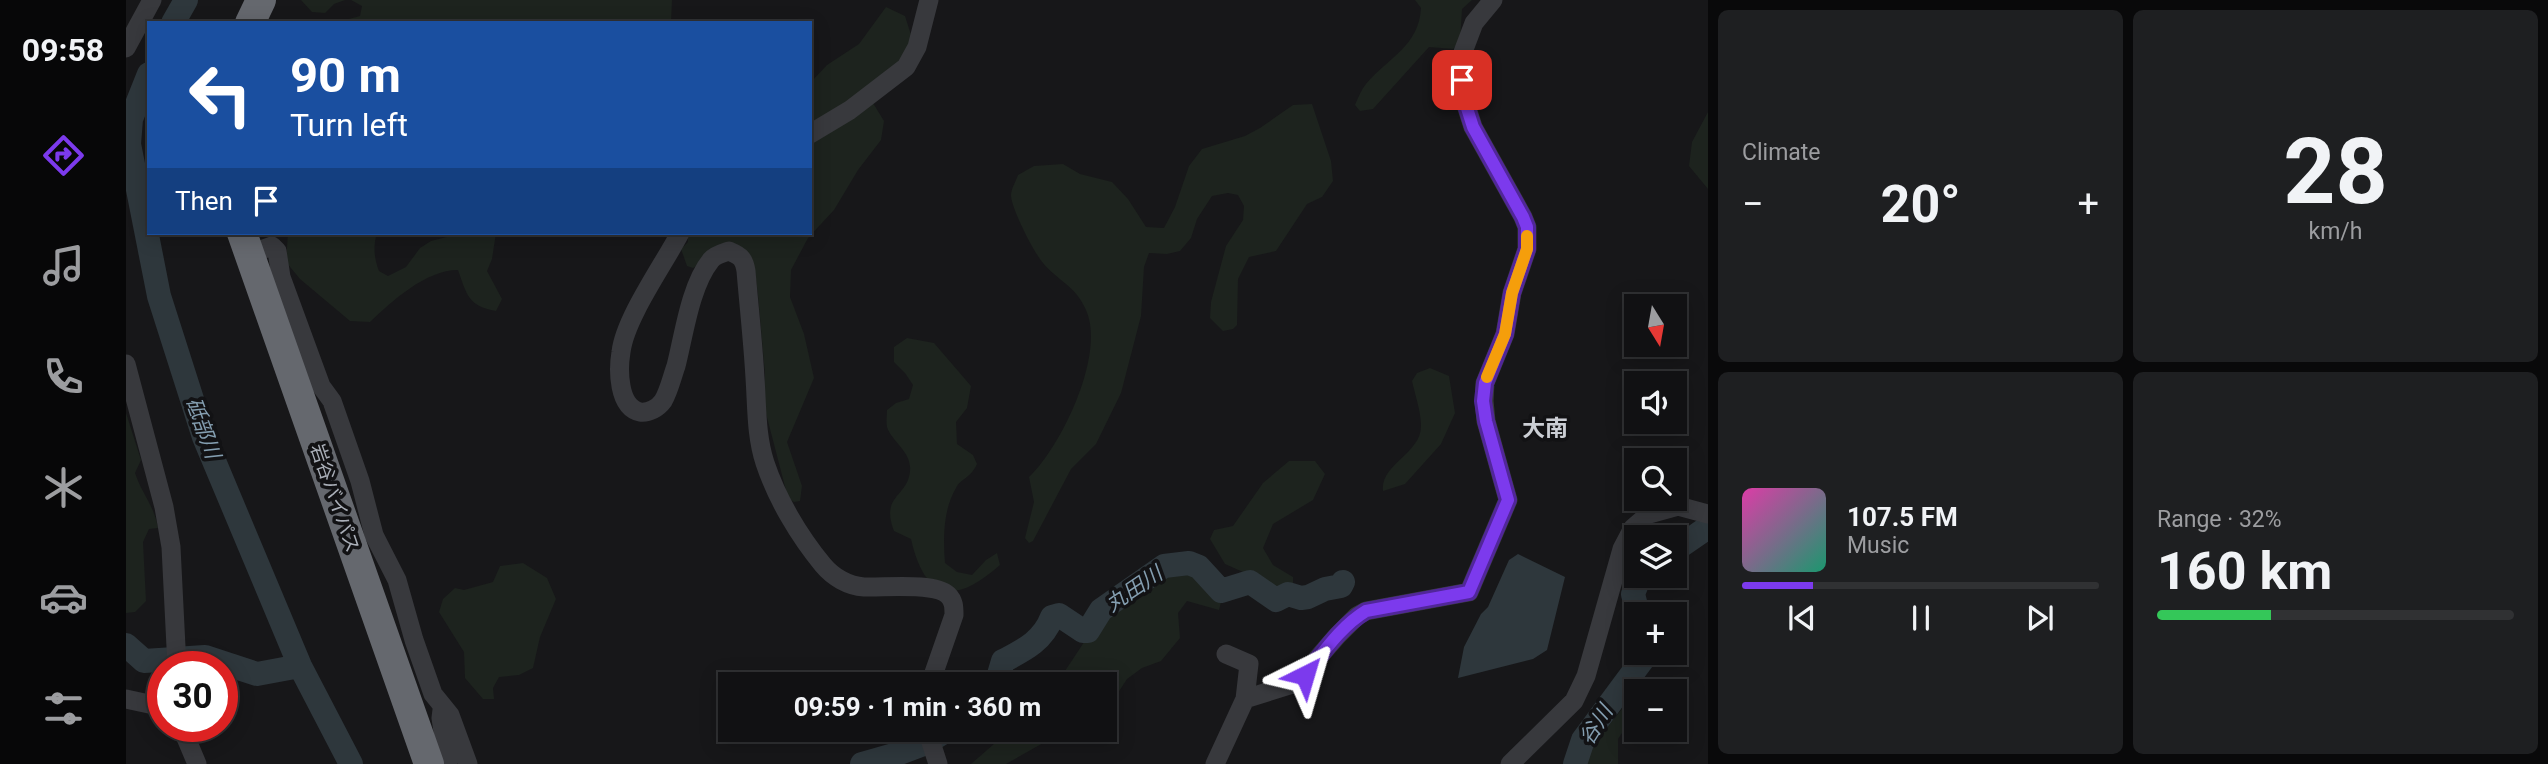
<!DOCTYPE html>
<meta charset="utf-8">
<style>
body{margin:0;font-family:Roboto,"Noto Sans JP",sans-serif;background:#1e1f21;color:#f1f3f6;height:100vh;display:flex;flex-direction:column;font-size:26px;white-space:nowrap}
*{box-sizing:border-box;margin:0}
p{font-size:23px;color:#9c9da0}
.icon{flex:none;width:38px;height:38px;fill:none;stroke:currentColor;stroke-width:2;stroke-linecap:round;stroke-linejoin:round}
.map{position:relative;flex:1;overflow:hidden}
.drawer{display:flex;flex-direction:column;gap:10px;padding:10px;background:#09090a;width:840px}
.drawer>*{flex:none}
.hud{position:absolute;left:21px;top:21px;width:665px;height:214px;border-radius:0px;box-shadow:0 4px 18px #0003,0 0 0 2px #303133;background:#1a4fa0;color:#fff;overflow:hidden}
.needle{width:46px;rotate:169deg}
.buttons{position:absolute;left:1498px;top:294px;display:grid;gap:14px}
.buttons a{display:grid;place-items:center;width:63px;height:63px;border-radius:0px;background:#111113;box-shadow:0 4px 18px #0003,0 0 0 2px #303133;font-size:35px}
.speed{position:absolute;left:21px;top:651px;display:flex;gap:14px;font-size:35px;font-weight:700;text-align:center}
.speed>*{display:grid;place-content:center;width:91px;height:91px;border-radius:50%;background:#111113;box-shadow:0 4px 18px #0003,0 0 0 2px #303133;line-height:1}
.speed .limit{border:10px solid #d22;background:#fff;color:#111}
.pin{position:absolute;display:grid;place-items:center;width:60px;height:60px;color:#fff;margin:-30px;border-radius:14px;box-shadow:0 4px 10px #0006}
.me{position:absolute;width:77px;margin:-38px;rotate:40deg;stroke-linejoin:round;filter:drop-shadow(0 0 5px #0008)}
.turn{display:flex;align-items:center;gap:24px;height:147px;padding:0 28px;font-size:32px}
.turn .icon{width:91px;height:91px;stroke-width:2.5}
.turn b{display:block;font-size:49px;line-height:60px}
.then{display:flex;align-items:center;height:66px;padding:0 28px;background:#0003;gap:14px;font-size:26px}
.big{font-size:52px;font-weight:700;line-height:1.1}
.drawer .widget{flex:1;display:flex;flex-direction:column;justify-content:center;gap:10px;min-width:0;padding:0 24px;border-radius:10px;background:#1e1f21}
.drawer .dial{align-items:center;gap:0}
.dial b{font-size:91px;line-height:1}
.song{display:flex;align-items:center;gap:21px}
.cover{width:84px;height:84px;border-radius:10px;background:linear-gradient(135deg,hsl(320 70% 55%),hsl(160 70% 35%))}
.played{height:7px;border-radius:4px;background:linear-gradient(90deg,#7c3aed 20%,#303133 20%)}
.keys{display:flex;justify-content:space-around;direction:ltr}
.heat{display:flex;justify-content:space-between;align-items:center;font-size:38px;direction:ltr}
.charge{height:10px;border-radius:5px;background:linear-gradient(90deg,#34c759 32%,#303133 0)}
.drawer .tiles{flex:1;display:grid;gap:10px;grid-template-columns:repeat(2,1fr)}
.trip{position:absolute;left:592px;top:672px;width:399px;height:70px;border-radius:0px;background:#111113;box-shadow:0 4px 18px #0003,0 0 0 2px #303133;font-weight:700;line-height:70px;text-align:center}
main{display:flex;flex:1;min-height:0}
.tabs{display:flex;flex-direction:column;width:126px;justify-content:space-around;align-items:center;background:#070708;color:#9c9da0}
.tabs .icon{width:49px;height:49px}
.tabs .selected{color:#7c3aed}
.tabs b{font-size:32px;color:#f1f3f6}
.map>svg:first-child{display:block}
.green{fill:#1d231e}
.water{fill:#2e373c}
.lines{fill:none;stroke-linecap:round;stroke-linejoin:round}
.river{stroke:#2e373c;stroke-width:24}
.minor{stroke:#38393d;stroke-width:19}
.highway{stroke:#65686e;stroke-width:30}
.route-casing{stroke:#51269a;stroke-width:18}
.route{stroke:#7c3aed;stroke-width:12}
.slow{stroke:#f59e0b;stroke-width:12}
.labels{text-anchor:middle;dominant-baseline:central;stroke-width:7;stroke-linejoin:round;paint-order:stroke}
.street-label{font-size:19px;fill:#aaafb8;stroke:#121214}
.water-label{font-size:21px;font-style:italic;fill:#849eb0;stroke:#121214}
.quarter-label{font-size:23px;font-weight:bold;fill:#cbced4;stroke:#121214}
</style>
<main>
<nav class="tabs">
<b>09:58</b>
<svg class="icon selected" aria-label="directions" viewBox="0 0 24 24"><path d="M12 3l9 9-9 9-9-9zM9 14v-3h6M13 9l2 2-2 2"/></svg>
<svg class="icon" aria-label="music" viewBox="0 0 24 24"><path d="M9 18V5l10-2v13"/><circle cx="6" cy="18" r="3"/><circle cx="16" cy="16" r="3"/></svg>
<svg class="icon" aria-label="phone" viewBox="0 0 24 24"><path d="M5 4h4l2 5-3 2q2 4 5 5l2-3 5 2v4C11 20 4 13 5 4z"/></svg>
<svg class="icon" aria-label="climate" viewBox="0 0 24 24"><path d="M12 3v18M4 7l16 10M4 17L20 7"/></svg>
<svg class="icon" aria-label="car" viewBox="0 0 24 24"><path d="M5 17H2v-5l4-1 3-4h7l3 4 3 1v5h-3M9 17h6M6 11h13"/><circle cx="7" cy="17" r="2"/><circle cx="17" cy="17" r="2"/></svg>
<svg class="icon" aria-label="filters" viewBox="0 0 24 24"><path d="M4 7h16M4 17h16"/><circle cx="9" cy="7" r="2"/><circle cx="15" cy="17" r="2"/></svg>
</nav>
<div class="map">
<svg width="1582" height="764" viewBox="0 0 1582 764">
<rect width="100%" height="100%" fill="#171719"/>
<!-- green -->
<path class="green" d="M175 0H219L208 4 199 13 186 12Z
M225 0H546L545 23H208L234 16 236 6Z
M1289 0H1346L1336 9 1334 42 1327 49 1303 47 1247 109 1234 111 1229 105C1232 98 1235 90 1240 84 1262 58 1293 46 1295 8Z
M760 7 779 16 787 41 747 103 758 121 755 140 732 170 708 210 682 238 665 270 664 297 678 334 688 378 661 442 676 486 674 501 668 502 662 498 637 402 639 374 632 295 629 272 623 258 581 260 567 268 561 266 555 249 562 242V233H684V83L701 65 733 44Z
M1186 104 1205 161 1207 181 1196 197 1181 204 1150 251 1123 257 1112 279 1111 325 1107 329 1097 331 1084 318 1085 302 1100 246 1117 220 1118 206 1112 195 1102 193 1086 196 1071 219 1065 238 1054 251 1041 254 1023 253 1018 267 1015 316 995 393 970 444 945 469 907 541 903 543 899 538 908 502 903 477C935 447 980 354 960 310 949 285 933 282 917 263 908 253 885 208 885 195 885 189 890 181 892 175L908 166 937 164 954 174 986 182 1002 199 1020 227 1038 228 1049 207 1063 166 1076 149 1119 136 1134 128 1167 105Z
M1582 112V189L1563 166 1566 142Z
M162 233H251C247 246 248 258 253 271L262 276 280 267 294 248 305 241 336 233H370L366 259 361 271 376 299 370 311C342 306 341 295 332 270 300 270 266 301 244 322L224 321 174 279 160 262Z
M781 338 808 343 845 386 841 408 830 422 831 444 847 455 851 464C844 479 835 478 830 488 817 510 817 538 819 563L831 572 846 575 860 560 871 553 874 565C828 606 799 600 785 539L768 531C754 495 782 497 784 471 786 452 766 442 761 427 760 422 761 415 761 410L770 403 783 399 787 385 779 373 768 362V347Z
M1304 368 1323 376 1329 413 1315 444 1279 484 1257 491C1254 464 1295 454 1295 426 1295 411 1289 395 1286 381L1291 373Z
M0 413 15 460 9 473C16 494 28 505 32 528L23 529 17 542 20 601 9 612 0 613Z
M1163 461H1189L1199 474 1187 500 1147 524 1137 548 1147 565 1167 577V591C1154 590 1143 591 1135 580L1099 564 1084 539 1088 530 1107 526 1137 483Z
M397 563 421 578 430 599 414 637 407 668 393 675 373 677 367 688 368 699H357L339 678 338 652 313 612 317 599 329 588 338 590 367 582 374 566Z
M1059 568C1077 572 1085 584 1096 598L1093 610 1061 601 1052 613 1054 638 1035 661 1016 668 1001 679 990 696 978 705V684H927L933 680 976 615 1013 588 1029 573Z
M1506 702 1510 712 1492 739V764H1456L1464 749 1499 705Z
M880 730H971L972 732 967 739 943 733 926 738 880 764H845L876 737Z"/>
<!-- water -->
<path class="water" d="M1392 554 1439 577 1421 650 1407 659 1332 678 1338 647 1355 614 1362 607 1383 560Z"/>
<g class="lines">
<!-- river -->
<path class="river" d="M47 23 60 0
M23 74 5 119 3 144 33 296 78 437 174 666 225 764
M1549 550 1582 527
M1512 614 1507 594 1514 576
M0 645 18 661 79 657 131 674 174 666
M866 684 872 678 877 661C898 650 917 641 926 617L933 615 957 631H962L975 610 1038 566 1063 563 1073 567 1095 591 1124 582 1150 600 1162 594 1175 598 1182 597 1199 589 1215 586 1217 582
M736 764 771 754 800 743 821 730
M1449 764 1457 740 1517 659 1518 653"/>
<!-- minor -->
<path class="minor" d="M0 48 26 0
M684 134 724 110 780 67 791 47 803 0
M554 233C538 264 499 318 495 352 492 370 492 407 514 412 523 413 532 408 537 401 543 391 546 377 550 366 558 335 564 286 585 260 589 255 597 253 603 251 615 256 618 259 620 271 623 307 627 342 629 378 631 406 630 436 639 463 651 499 673 536 697 565 707 577 722 586 738 587 757 588 808 582 822 595 828 601 828 607 828 615L804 684
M123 254 146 246 151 251 155 277 195 386 206 401 234 481 248 535 271 580 288 640 307 694 324 715 342 764
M0 364 38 507 45 547 51 667
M1100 654 1123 664 1119 699
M0 699 37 707
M316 710 315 718 322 764
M55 726 71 764
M801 730 812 764
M1089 764 1119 699 1170 683 1211 636 1231 616 1240 611 1343 592 1382 500 1360 421 1358 401 1359 383 1379 334 1386 293 1401 249V227L1397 217 1347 127 1339 102 1337 52 1348 23 1367 0
M1384 764 1448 701 1460 676 1496 549 1507 528 1523 514 1552 506 1582 514"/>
<!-- highway -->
<path class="highway" d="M124 23 135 0
M116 233 303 764"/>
</g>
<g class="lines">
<!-- route casing -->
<g class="route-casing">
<path id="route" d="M1179 675C1197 653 1215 626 1240 611L1343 592 1382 500 1360 421 1357 401 1359 383 1379 334 1386 293 1401 249V227L1397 217 1347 127 1339 102 1336 80"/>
</g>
<!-- route -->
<use href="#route" class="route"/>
<!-- slow -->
<path class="slow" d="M1361 377 1379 334 1386 293 1401 249V236"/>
</g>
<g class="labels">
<!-- street labels -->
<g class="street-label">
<text transform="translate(209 498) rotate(71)">岩谷バイパス</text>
</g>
<!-- water labels -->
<g class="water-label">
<text transform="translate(77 428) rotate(70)">砥部川</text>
<text transform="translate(1008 589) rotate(-34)">丸田川</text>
<text transform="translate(1470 725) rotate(-58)">谷川</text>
</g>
<!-- quarter labels -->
<g class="quarter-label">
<text x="1419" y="428">大南</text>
</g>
</g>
</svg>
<div class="buttons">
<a><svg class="needle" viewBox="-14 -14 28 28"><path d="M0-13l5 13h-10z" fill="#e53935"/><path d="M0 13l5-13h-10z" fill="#9c9da0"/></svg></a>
<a><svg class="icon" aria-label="sound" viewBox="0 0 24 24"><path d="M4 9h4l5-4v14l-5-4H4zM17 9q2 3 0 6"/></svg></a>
<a><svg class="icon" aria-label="search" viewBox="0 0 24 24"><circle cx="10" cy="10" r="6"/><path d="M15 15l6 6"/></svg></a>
<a><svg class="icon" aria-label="layers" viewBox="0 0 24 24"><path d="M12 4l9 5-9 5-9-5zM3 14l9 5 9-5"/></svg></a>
<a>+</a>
<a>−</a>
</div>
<div class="speed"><div class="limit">30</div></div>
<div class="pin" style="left:1336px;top:80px;background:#d93025"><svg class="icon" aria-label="arrive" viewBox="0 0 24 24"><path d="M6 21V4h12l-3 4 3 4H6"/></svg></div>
<svg class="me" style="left:1179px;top:675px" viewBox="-20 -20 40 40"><path d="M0-17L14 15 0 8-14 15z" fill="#7c3aed" stroke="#fff" stroke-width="4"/></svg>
<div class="trip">09:59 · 1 min · 360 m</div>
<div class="hud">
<div class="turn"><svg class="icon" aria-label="left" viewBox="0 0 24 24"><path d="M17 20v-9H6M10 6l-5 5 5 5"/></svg><div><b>90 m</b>Turn left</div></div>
<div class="then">Then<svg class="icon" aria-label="arrive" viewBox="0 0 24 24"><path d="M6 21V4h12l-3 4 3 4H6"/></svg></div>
</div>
</div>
<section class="drawer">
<div class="tiles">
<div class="widget"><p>Climate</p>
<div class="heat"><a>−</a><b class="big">20°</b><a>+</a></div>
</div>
<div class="widget dial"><b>28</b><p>km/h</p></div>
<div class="widget">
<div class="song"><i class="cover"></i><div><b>107.5 FM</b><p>Music</p></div></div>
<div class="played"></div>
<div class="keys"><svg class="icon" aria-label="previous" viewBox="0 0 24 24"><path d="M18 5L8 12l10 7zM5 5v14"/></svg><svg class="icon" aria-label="pause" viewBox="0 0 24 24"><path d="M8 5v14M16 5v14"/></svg><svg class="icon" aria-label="next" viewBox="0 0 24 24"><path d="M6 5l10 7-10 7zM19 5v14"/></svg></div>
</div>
<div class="widget"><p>Range · 32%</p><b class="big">160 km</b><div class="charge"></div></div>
</div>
</section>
</main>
